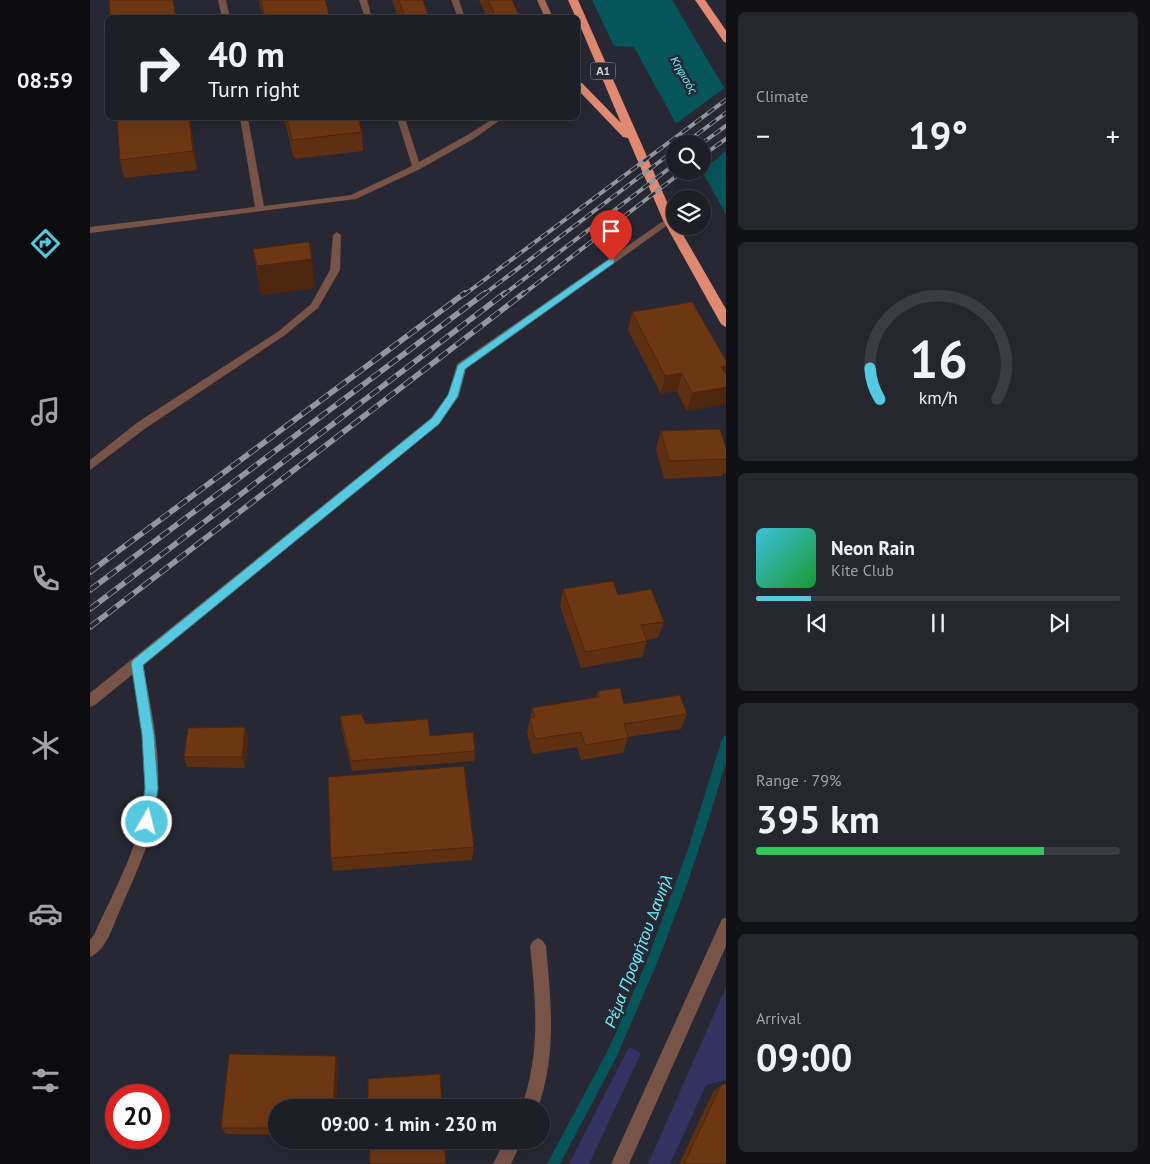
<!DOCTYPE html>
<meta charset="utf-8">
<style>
body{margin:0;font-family:"PT Sans",sans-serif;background:#25272e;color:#f1f3f6;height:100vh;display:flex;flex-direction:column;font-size:19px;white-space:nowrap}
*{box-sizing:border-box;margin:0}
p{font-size:16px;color:#a0a2a7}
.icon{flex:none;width:28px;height:28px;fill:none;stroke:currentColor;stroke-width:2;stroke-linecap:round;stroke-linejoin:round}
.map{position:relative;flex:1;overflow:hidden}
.drawer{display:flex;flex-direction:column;gap:12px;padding:12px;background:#101015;width:424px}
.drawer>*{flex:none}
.guide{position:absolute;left:15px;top:15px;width:475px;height:105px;border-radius:8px;box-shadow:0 5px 20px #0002,0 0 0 1px #3b3c43;background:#1d1e26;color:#f1f3f6;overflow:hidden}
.tools{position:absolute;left:576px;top:135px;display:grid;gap:10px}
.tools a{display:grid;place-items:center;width:45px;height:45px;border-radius:50%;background:#1d1e26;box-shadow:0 5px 20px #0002,0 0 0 1px #3b3c43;font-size:25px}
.speed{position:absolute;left:15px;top:1084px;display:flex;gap:10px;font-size:25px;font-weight:700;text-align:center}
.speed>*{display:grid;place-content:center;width:65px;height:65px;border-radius:50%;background:#1d1e26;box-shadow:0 5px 20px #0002,0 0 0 1px #3b3c43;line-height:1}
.speed .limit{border:8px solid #d22;background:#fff;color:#111}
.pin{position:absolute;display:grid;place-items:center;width:42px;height:42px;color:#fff;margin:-51px -21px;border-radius:50% 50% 50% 0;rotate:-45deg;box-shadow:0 0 5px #0007}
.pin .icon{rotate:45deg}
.me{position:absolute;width:55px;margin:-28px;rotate:8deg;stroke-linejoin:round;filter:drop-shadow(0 0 4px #0008)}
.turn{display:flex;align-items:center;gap:18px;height:105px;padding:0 20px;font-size:22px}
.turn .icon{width:65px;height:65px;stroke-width:2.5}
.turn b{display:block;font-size:35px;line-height:42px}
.big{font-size:38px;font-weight:700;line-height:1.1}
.drawer .card{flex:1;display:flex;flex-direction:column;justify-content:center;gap:8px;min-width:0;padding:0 18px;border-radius:8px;background:#25272e}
.drawer .dial{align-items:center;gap:0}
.dial svg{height:130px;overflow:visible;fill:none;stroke:#3b3c43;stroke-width:7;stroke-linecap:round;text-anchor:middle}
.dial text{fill:#f1f3f6;stroke:none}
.song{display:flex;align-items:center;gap:15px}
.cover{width:60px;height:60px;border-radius:8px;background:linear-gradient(135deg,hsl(190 70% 55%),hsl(130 70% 35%))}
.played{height:5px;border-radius:2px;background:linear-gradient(90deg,#56c9e0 15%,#3b3c43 15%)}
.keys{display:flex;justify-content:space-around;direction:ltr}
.heat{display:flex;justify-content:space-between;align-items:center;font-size:28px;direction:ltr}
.charge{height:8px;border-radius:4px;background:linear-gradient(90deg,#34c759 79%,#3b3c43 0)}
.trip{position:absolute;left:178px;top:1099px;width:282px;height:50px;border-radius:25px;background:#1d1e26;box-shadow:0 5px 20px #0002,0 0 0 1px #3b3c43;font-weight:700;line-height:50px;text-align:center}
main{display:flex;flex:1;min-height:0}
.dock{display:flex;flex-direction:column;width:90px;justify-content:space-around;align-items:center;background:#0c0c0f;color:#a0a2a7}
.dock .icon{width:35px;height:35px}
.dock .on{color:#56c9e0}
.dock b{font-size:22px;color:#f1f3f6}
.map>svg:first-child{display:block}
.green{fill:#333260}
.water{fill:#05555b}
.pier{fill:#272833}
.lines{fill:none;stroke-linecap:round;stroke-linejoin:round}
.stream{fill:#05555b;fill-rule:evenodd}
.service{fill:#775348;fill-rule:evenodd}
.minor{fill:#775348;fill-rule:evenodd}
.secondary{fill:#a26959;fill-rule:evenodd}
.motorway{fill:#e18971;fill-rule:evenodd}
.rail-far1-casing{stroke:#94959d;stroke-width:4}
.rail-casing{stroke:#94959d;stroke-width:5.5}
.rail-far1{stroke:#272833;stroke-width:2.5;stroke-dasharray:8;stroke-linecap:butt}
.rail{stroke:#272833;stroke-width:4;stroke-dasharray:11;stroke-linecap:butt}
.wall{fill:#5f2f11}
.shaded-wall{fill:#4d260e}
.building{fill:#6e3714;stroke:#4d260e}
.route{fill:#56c9e0;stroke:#388392}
.labels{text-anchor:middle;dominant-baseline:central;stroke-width:5;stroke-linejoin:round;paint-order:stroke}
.shield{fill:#272833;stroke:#9fa0a9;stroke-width:1}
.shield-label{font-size:11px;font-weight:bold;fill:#d3d4db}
.far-water-label{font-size:11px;font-style:italic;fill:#6ef0fa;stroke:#272833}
.near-water-label{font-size:16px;font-style:italic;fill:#6ef0fa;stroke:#272833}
</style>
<main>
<nav class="dock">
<b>08:59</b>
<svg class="icon on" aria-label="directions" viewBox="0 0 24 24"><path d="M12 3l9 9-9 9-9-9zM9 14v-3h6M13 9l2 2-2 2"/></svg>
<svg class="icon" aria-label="music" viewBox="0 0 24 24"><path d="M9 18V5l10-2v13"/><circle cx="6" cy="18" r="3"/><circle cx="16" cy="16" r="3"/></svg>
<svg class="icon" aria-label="phone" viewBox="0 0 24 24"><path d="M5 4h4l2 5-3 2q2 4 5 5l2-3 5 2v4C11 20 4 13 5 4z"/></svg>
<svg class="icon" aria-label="climate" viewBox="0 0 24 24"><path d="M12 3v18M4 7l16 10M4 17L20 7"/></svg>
<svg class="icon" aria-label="car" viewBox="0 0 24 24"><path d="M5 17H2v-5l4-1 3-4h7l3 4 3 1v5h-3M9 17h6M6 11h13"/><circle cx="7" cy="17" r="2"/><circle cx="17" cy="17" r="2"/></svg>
<svg class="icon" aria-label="filters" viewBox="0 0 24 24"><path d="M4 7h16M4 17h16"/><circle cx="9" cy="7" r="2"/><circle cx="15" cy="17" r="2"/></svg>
</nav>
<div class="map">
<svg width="637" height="1164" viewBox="0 0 637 1164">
<rect width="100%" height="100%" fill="#272833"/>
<!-- green -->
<path class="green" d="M636 987V1080L616 1085 580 1164H558Z
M539 1047 551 1053 499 1164H479Z"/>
<!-- water -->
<path class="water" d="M502 0H582L636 91V215L612 171V144H597L544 47 524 46Z"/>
<!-- pier -->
<path class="pier" d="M636 87V151L613 170 612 144H594L584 125Z"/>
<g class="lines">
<!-- stream -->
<path class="stream" d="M637 735V759L620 815 595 890 567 963 527 1056 470 1164H457L519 1048 556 963 597 852 632 739 634 736Z"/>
<!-- service -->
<path class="service" d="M128 0H136L140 18H132Z
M269 0H277L282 18H275Z
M361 0H369L375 18H368Z
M150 118H158L174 206 261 195 322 166 307 118H315L329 162 379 134 404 118H413L385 138 330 169 266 199 0 233V227L165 207Z
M247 232 251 235 250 270 228 308 195 335 56 428 0 470V460L48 422 189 331 221 304 240 270 243 235Z
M47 658 51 659 53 663C60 704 70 746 68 787 67 831 47 871 30 910 23 925 17 950 0 957V940L4 935C25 888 53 841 56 788 58 746 47 704 41 663L43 659Z"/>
<!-- minor -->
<path class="minor" d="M579 217 584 220 582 222 376 369 369 396 349 424 5 705 0 707V693L341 418 358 395 367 364Z
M637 917V944L539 1164H521L632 919Z
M448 938 453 941 456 946C461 1001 467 1054 448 1108H431C451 1054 446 1001 440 946L443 941Z
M415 1140H432L421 1164H403Z"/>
<!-- secondary -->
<path class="secondary" d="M447 0H455L463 18H455Z"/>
<!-- motorway -->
<path class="motorway" d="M478 0H488L585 220V226H588L637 311V328L631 324 573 220 538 138 533 137 488 90V82L492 83 531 123 488 21V18H486Z
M605 0H615L637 32V43L634 42Z"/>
<!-- rail-far1 casing -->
<g class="rail-far1-casing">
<path id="rail-far1" d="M594 144 637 112
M611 144 637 125
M612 156 637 138
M374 295 637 99
M393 295 585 150
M413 295 585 164
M432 295 593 171"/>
</g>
<!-- rail casing -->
<g class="rail-casing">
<path id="rail" d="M0 572 375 293
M0 590 395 293
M0 609 415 293
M0 627 434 293"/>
</g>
<!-- rail-far1 -->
<use href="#rail-far1" class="rail-far1"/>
<!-- rail -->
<use href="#rail" class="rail"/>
</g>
<!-- wall -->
<path class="wall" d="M169 0H235L240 18H173Z
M302 0H333L339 18H308Z
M389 0H422L430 18H397Z
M100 118 107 170 34 178 30 160Z
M194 118H268L272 132 273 151 204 159Z
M163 249 225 288 171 295Z
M542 312 635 374 636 404 597 411 587 391 571 394 538 330Z
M571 431 637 448V473H634L632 476 574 479 566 449Z
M473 589 528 595 574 622 568 638 557 640V641L552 657 491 668 470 606Z
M508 691 534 704 597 714 591 729 538 737 533 753 491 760 487 747 442 754 437 733 442 708 506 697Z
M250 716 276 724 340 736 385 751 384 761 262 771 251 727Z
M155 727 158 738 155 768 97 767 94 757Z
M384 847 382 860 243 871 241 858Z
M246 1056 248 1064 246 1108H186V1135L136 1134 131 1128Z
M631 1085 637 1164H589L623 1092Z"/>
<!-- shaded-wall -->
<path class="shaded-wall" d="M99 118H100L107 170 103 151Z
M222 259 225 288 171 295 167 266Z
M637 366V371L632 384 631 367Z
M592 373 587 391 571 394 575 376Z
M637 387 636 404 597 411 602 393Z
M155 727 158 738 155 768 152 757Z
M246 1056 248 1064 246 1108H243Z"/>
<!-- building -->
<path class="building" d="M19 0H83L86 18H20Z
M171 0H235L240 18H175Z
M309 0H333L339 18H315Z
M398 0H422L430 17 406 18Z
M27 118H99L103 151 30 160Z
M197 118H268L272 132 202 140Z
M219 242 222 259 167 266 163 249Z
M602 302 637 362V366L631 367 637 376V387L602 393 592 373 575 376 542 312Z
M630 429 636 448H637V459L579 461 571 431Z
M523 581 528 595 561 589 574 622 551 625 557 641 495 652 473 589Z
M530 688 534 704 590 695 597 714 534 724 538 738 495 745 491 732 445 739 440 718 445 717 442 708 509 697 508 691Z
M271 714 276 724 338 719 340 736 383 732 385 751 261 761 250 716Z
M155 727 152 757H94L98 728Z
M374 766 384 847 241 858 238 777Z
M139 1054 246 1056 243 1108H186V1128H131Z
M350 1074 352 1108H278V1079Z
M637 1083V1164H594L631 1085Z
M279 1140H354L356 1164H280Z"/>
<!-- route -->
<path class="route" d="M521 258 524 259V263L375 369 368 396 349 424 53 665 64 735 68 788 63 822 62 827 57 829 52 827 50 822 55 788 54 771 52 735 41 663 43 660 342 418 358 395 368 365Z"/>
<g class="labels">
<!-- shield labels -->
<rect class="shield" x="500.5" y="62.5" width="25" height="17" rx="4"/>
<g class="shield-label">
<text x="513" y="71">Α1</text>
</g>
<!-- far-water labels -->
<g class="far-water-label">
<text transform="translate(594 75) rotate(60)">Κηφισός</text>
</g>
<!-- near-water labels -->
<g class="near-water-label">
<text transform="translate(548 951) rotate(-69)">Ρέμα Προφήτου Δανιήλ</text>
</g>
</g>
</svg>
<div class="tools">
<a><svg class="icon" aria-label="search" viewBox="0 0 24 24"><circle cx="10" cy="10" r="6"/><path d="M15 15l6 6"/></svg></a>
<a><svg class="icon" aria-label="layers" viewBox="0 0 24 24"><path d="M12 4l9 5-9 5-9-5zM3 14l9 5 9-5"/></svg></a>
</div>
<div class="speed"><div class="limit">20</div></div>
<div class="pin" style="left:521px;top:261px;background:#d93025"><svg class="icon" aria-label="arrive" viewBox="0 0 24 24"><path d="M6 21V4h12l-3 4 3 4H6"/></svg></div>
<svg class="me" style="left:57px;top:822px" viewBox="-20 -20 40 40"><circle r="17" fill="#56c9e0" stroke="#fff" stroke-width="3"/><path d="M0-11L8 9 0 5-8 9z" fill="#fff"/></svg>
<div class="trip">09:00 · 1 min · 230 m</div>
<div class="guide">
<div class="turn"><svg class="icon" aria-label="right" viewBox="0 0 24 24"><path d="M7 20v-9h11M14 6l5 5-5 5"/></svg><div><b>40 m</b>Turn right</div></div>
</div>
</div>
<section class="drawer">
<div class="card"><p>Climate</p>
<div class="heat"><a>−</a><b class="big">19°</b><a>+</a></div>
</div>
<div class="card dial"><svg viewBox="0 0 100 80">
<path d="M14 69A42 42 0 1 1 86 69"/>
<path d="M14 69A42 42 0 0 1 8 50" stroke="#56c9e0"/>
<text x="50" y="56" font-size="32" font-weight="700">16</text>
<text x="50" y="72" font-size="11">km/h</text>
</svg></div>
<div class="card">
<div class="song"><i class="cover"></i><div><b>Neon Rain</b><p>Kite Club</p></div></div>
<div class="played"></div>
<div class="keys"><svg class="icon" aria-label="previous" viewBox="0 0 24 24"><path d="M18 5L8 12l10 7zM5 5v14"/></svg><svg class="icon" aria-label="pause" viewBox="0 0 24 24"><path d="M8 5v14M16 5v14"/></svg><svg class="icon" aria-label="next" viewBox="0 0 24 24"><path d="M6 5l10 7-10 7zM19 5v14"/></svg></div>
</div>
<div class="card"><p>Range · 79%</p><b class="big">395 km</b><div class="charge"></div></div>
<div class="card"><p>Arrival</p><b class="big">09:00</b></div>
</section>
</main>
